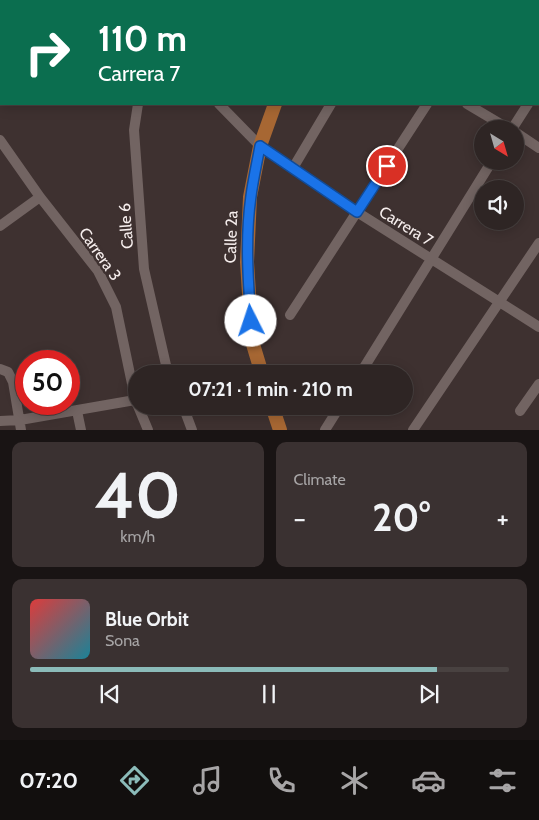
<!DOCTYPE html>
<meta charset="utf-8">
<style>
body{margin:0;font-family:Cabin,sans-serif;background:#3a3131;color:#f1f3f6;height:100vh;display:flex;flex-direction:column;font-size:19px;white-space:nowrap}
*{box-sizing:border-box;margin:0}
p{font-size:16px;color:#a7a5a6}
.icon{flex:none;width:28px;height:28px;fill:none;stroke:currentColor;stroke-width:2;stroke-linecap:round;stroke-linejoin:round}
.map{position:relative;height:430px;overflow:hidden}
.details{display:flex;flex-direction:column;gap:12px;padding:12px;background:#191414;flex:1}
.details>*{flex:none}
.top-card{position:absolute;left:0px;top:0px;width:540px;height:105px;box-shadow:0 2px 12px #0003,0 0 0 1px #494241;background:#0b6e4f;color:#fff;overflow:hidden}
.needle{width:32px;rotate:143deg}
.fabs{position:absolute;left:474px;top:120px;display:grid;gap:10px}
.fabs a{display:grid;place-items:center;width:50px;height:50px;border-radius:50%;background:#2e2524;box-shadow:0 2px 12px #0003,0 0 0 1px #494241;font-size:25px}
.speed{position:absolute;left:15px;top:350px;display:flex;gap:10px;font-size:25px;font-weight:700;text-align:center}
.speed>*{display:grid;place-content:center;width:65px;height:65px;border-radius:50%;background:#2e2524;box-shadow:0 2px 12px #0003,0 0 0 1px #494241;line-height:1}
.speed .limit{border:8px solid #d22;background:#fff;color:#111}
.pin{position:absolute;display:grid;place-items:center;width:42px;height:42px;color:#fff;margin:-21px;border:2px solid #fff;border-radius:50%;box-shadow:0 1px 5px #0007}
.me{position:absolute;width:55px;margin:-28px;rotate:356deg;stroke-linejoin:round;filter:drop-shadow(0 0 4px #0008)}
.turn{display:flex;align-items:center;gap:18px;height:105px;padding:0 15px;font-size:22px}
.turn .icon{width:65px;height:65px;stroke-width:2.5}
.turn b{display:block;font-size:35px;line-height:42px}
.big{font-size:38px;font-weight:800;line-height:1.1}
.details .widget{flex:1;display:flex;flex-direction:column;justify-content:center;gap:8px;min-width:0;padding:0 18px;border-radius:10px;background:#3a3131}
.details .dial{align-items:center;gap:0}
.dial b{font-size:65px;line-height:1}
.song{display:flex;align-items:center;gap:15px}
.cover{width:60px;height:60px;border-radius:8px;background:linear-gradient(135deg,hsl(0 70% 55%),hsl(190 70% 35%))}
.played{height:5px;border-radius:2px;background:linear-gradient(90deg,#8bbbb9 85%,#494241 85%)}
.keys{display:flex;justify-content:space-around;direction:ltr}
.heat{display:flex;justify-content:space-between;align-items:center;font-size:28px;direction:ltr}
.details .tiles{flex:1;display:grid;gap:12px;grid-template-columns:1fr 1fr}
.widget:last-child{grid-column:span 2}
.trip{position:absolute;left:128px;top:365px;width:285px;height:50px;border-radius:25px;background:#2e2524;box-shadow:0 2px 12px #0003,0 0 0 1px #494241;font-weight:800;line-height:50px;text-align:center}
.menu{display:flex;height:80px;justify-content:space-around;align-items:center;background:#120f0e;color:#a7a5a6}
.menu .icon{width:35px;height:35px}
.menu .active{color:#8bbbb9}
.menu b{font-size:22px;color:#f1f3f6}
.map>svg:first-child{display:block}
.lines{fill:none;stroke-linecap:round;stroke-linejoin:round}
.minor{stroke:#726462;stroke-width:10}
.major{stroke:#a76733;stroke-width:14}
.route-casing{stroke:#114b97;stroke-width:12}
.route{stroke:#1a73e8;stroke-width:9}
.labels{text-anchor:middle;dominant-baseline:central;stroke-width:5;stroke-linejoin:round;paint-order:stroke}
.street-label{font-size:16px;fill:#f6eeed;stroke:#3e3130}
</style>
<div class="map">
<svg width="539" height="430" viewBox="0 0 539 430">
<rect width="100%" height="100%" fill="#3e3130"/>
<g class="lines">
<!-- minor -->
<path class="minor" d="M125 0 126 1
M39 1 40 0
M165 1V0
M253 1 254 0
M396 1 397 0
M494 1 495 0
M0 36 1 35
M539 88V87
M138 104 134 130 144 269 166 365 170 374
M219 104 260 146 357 212 539 327
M467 104 509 129
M512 129 528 104
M515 132 539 148
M0 140 40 197 98 271 116 307 136 403
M293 168 331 104
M0 226 40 197
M290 315 427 104
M0 369 8 372 13 382 21 430
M360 374 492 161
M138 406 148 430
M183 406 192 430
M77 411 81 430
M520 411 539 384
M0 421 20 420 135 400
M325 430 340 406
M413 430 539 243"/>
<!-- major -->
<path class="major" d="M329 1 330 0
M262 374 252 341 247 262 250 197 260 146 275 104
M272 406 280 430"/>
</g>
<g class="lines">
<!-- route casing -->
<g class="route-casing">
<path id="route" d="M251 321C248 280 245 238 251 196 253 180 257 163 260 146L357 212 387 166"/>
</g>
<!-- route -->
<use href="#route" class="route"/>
</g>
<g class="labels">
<!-- street labels -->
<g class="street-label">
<text transform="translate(126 226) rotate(-94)">Calle 6</text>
<text transform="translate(406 226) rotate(32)">Carrera 7</text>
<text transform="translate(231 237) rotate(-88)">Calle 2a</text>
<text transform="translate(100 254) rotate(55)">Carrera 3</text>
</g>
</g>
</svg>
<div class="fabs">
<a><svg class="needle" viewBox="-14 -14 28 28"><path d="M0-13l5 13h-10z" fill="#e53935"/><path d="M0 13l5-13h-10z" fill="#a7a5a6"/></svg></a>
<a><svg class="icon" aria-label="sound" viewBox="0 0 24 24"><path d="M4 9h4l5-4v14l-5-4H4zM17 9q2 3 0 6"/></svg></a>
</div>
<div class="speed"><div class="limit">50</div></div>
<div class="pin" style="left:387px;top:166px;background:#d93025"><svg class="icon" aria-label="arrive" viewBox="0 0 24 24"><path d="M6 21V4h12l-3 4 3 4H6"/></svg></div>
<svg class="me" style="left:251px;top:321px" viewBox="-20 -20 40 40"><circle r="19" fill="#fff"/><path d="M0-13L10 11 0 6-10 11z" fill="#1a73e8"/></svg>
<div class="trip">07:21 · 1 min · 210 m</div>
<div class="top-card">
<div class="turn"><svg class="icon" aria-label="right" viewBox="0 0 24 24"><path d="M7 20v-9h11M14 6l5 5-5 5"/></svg><div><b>110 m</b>Carrera 7</div></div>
</div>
</div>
<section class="details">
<div class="tiles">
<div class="widget dial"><b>40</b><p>km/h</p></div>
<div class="widget"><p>Climate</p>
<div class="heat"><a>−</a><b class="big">20°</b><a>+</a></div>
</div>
<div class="widget">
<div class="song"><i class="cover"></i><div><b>Blue Orbit</b><p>Sona</p></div></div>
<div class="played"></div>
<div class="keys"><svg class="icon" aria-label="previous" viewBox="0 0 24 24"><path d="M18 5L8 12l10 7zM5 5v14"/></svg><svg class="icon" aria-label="pause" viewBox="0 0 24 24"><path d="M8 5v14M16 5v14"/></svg><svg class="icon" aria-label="next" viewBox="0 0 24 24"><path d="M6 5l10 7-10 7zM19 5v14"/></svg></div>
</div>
</div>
</section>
<nav class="menu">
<b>07:20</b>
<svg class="icon active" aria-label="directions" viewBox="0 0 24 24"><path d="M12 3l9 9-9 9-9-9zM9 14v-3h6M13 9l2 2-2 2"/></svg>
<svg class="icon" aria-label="music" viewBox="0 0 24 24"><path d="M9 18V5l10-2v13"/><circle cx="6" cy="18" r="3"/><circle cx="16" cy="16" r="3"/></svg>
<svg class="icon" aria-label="phone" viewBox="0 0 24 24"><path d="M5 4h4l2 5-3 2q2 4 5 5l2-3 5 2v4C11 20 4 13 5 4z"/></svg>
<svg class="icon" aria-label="climate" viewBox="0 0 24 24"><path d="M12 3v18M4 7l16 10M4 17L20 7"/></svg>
<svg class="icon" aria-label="car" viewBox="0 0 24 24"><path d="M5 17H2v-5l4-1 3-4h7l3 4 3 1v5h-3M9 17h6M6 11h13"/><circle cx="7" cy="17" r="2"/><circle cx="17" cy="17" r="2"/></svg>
<svg class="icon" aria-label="filters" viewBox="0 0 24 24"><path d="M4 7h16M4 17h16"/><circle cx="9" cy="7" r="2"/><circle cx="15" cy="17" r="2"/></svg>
</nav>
